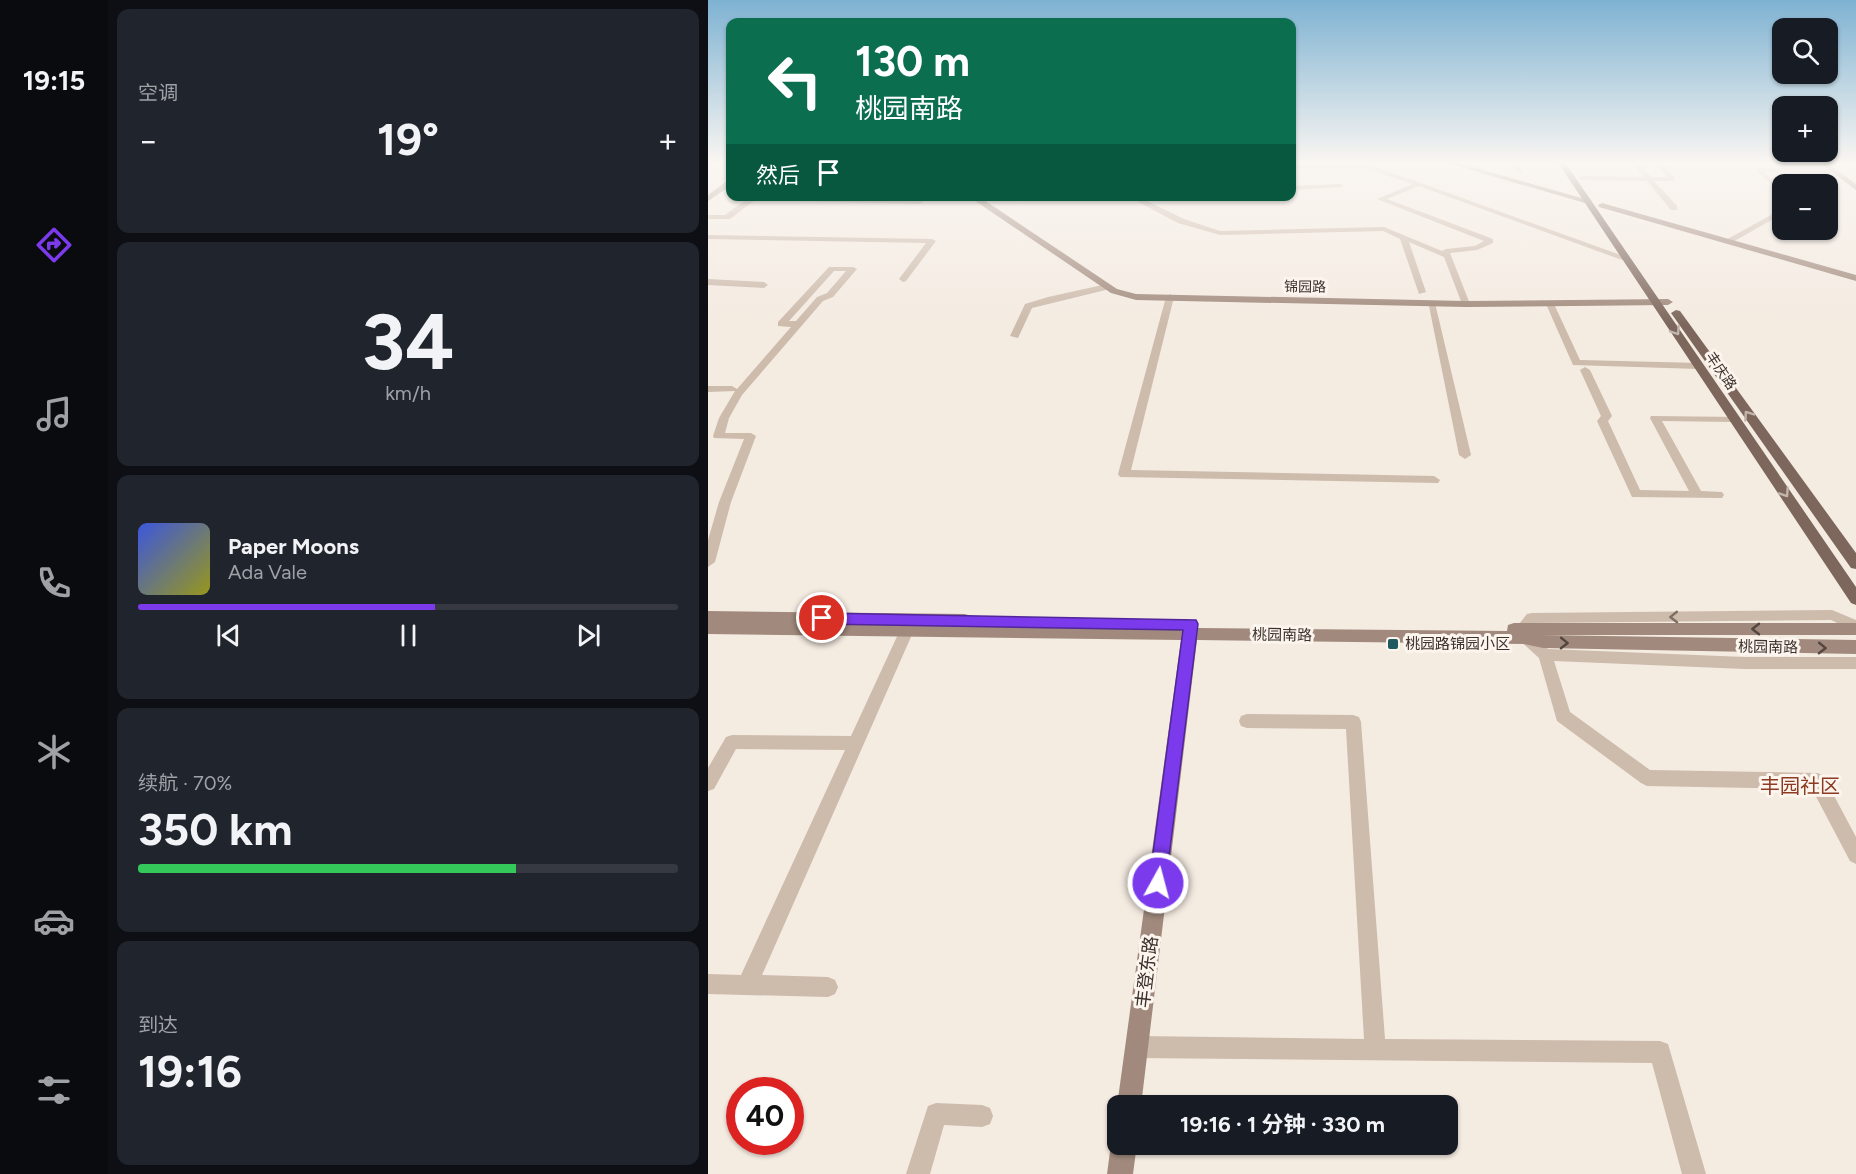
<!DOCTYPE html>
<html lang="zh">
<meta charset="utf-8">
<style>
body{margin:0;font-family:Figtree,"Noto Sans SC",sans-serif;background:#20242c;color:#f1f3f6;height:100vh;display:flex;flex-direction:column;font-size:22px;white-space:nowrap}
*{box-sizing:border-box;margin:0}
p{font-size:20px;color:#9ea1a6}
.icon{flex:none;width:33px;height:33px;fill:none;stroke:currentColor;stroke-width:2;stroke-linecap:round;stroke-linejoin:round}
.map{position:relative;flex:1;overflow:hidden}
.sheet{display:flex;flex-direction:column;gap:9px;padding:9px;background:#0d0f14;width:600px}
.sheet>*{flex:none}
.top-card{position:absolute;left:18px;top:18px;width:570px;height:183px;border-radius:12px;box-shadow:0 2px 4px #0004;background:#0b6e4f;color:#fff;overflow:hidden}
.fabs{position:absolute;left:1064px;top:18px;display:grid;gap:12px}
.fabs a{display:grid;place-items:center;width:66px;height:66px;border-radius:12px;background:#171b24;box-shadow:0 2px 4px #0004;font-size:30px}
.speed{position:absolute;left:18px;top:1077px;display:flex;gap:12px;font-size:30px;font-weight:700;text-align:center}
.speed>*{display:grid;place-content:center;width:78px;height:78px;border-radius:50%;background:#171b24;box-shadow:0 2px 4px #0004;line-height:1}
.speed .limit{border:9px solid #d22;background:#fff;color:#111}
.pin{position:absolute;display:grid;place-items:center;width:51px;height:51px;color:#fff;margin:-26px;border:3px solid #fff;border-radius:50%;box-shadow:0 2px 6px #0007}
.me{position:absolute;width:66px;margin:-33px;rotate:7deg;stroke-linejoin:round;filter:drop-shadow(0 0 4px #0008)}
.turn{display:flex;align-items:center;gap:21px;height:126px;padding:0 30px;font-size:27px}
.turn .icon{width:78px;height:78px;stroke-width:2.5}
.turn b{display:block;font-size:42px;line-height:51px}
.then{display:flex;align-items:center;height:57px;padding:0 30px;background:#0003;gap:12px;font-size:22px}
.big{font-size:45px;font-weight:700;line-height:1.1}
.sheet .card{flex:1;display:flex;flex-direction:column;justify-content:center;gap:9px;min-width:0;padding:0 21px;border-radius:12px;background:#20242c}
.sheet .dial{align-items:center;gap:0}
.dial b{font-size:78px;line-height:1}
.song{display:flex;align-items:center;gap:18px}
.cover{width:72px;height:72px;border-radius:9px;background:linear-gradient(135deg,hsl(230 70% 55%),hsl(60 70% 35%))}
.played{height:6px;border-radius:3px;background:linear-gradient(90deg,#7c3aed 55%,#363941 55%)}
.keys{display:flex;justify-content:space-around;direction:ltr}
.heat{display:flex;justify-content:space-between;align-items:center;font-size:33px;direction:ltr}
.charge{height:9px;border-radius:4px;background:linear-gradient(90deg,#34c759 70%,#363941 0)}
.trip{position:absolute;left:399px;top:1095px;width:351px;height:60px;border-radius:12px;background:#171b24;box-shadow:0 2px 4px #0004;font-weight:700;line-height:60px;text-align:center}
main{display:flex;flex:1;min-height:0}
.dock{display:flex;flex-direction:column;width:108px;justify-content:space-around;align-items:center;background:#090b0e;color:#9ea1a6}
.dock .icon{width:42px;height:42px}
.dock .selected{color:#7c3aed}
.dock b{font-size:27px;color:#f1f3f6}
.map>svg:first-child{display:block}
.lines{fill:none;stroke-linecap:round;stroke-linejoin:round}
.street{fill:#cdbbac;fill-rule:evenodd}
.secondary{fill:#a18a7d;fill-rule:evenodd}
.primary{fill:#7d675c;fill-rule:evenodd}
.oneway{stroke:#c2b5ac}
.oneway2{stroke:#7d6f65}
.oneway3{stroke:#544640}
.route{fill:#7c3aed;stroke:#51269a;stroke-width:1.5}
.poi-dot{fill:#1f5a5e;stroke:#fbf5ee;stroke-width:2}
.labels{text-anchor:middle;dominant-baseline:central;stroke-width:6;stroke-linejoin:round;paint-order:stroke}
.far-street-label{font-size:14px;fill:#3b302b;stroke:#fbf5ee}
.street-label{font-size:15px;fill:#3b302b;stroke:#fbf5ee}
.poi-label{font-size:15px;fill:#3b302b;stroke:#fbf5ee;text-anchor:start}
.near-street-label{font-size:18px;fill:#3b302b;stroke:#fbf5ee}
.near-neighbourhood-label{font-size:20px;fill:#8c3b22;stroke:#fbf5ee}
</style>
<main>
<nav class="dock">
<b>19:15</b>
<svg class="icon selected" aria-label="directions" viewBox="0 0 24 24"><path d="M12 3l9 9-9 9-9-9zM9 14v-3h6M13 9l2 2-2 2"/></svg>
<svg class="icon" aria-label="music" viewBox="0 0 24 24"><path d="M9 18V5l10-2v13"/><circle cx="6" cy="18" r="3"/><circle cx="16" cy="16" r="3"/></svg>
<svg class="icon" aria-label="phone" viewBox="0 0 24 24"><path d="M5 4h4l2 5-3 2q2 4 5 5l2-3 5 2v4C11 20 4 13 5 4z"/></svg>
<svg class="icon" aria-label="climate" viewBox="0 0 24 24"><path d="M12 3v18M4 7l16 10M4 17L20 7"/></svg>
<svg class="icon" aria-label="car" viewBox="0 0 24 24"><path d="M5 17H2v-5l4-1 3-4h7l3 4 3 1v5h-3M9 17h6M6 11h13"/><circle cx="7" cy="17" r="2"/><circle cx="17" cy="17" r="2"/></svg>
<svg class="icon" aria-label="filters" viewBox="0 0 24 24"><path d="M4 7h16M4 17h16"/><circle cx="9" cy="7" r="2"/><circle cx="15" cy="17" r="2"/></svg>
</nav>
<section class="sheet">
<div class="card"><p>空调</p>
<div class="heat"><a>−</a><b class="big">19°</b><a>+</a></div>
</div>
<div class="card dial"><b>34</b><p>km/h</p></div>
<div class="card">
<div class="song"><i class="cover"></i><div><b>Paper Moons</b><p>Ada Vale</p></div></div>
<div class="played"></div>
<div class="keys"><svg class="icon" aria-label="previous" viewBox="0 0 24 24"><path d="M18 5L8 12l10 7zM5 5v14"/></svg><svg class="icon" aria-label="pause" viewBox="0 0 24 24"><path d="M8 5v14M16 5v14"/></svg><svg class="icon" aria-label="next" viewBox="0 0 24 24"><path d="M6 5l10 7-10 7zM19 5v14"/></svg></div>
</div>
<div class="card"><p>续航 · 70%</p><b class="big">350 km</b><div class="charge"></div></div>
<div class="card"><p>到达</p><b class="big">19:16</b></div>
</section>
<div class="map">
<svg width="1148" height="1174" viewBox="0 0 1148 1174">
<rect width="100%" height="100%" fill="#f4ebe1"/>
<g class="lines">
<!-- street -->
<path class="street" d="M803 161H809L814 173H810Z
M923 161H929L943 177H959L945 161H951L967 178 965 181H946L969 206V210H963L939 181 874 180 871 178 874 176 936 177Z
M655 164 671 168 921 258 914 260 711 186 679 199 785 239V243L769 250 742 253 762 304 758 307 754 304 736 257 701 242 718 292 711 294 692 239 675 231 512 235 470 223 419 196H429L476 219 512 231 676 227 734 251 738 249 767 246 776 241 669 199 705 184 655 168 584 169V165Z
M1050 168 1125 169 1128 171 1125 173 1056 172 1070 185 1068 188 1048 171Z
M633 184 635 187 584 190V186Z
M43 196 212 200 216 202 212 204 47 200 22 219H0V215H17Z
M1074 209V214L1023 243 1016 241Z
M0 235 224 239 228 241 198 281 195 282 191 279 218 243 0 239Z
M121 267H145L149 269 125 297 115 301 34 395 21 418 17 433H43L48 436 23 502 7 562 0 567V540L11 502 36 439 6 438 5 436 11 418 27 391 0 392V386H24L29 389 83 327 70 326V322ZM126 271H138L119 293 109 297 88 321H81Z
M0 279 56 282 60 285 56 288 0 285Z
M399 284 402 285V289L324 308 310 338 302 336 317 304 340 297Z
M462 294 466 297 423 470 726 476 732 480 730 483 412 477 410 474 458 297Z
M720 301 727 303 763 455 757 459 751 455Z
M842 301 846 304 872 360 991 363 996 366 991 369 865 365 838 304Z
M877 367 882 370 904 416 900 421 932 490 981 491 942 418 943 416 1031 417 1032 419 1027 422 954 421 993 491 1014 492 1016 495 1014 498 924 497 889 421 893 416 872 370Z
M1124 610 1148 620V632L1123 620 828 623 819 633 840 649 1037 657H1148V669H1037L846 661 862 712 942 770 1109 773 1115 775 1148 837V864L1142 861 1104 789 939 786 933 783 849 721 831 658 809 638 811 634 807 629 819 614 824 613Z
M199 624 204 626 206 630 54 975 120 977 127 980 130 987 127 994 120 997 0 994V974L33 975 137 750 28 749 6 789 0 791V768L18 737 24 735 143 736 192 630 194 626Z
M539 714 645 715 651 717 653 722 677 1039 952 1041 960 1044 998 1174H974L944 1063 430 1058 423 1054 419 1047 423 1040 430 1036 656 1039 638 729 539 728 533 726 531 721 533 716Z
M228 1103 274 1105 282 1108 285 1116 282 1124 274 1127 236 1125 222 1174H198L220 1106Z"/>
<!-- secondary -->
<path class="secondary" d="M732 161H743L884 201 877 203Z
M1109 161H1116L1148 184V190Z
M19 181H22V186L0 201V195Z
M260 196H270L409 289 428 294 758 301 960 299 965 302 960 305 758 307 428 300 403 293Z
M894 203 1148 275V281L891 207 890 205Z
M0 611 257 614 263 616 265 620 261 625 475 627 477 620H489L490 628 799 631 800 625 806 623H1148V635H834L1148 640V654L835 648 816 644 489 640 433 1106H410V1108L409 1106 473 640 0 634Z
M410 1134V1144H429L425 1174H399L403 1144Z"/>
<!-- primary -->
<path class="primary" d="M849 161H856L1148 587V605L1143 603Z
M968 310 972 311 1148 553V569L1143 568 963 313Z"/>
</g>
<!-- one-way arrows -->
<defs><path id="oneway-chevron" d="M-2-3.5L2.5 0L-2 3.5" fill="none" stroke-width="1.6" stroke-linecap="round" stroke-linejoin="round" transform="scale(1.5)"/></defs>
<g class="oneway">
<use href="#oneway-chevron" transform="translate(968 331) rotate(56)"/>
<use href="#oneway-chevron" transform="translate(1040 415) rotate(-125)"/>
<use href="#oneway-chevron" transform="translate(1077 493) rotate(56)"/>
</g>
<use class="oneway2" href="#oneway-chevron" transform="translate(966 617) rotate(179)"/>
<g class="oneway3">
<use href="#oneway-chevron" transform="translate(1048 629) rotate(180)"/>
<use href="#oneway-chevron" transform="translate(856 643) rotate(1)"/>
<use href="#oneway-chevron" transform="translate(1114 648) rotate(1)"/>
</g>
<!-- sky -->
<linearGradient id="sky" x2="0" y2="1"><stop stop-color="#7eb2d2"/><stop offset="0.5" stop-color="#faf6f2"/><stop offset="1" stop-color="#faf6f2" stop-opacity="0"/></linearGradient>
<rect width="1148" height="325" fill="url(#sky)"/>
<!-- route -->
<path class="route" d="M114 613 488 620 490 624 457 889 450 892 443 889 441 883 475 630 114 624 107 618Z"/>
<!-- markers -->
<rect class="poi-dot" x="679" y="638" width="12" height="12" rx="3"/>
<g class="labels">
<!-- far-street labels -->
<g class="far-street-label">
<text transform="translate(597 287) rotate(1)">锦园路</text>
<text transform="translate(1013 371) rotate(56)">丰庆路</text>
</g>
<!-- street labels -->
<g class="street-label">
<text transform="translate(574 635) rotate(1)">桃园南路</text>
<text transform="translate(1060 647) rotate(1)">桃园南路</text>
</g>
<!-- poi labels -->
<g class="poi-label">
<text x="697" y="644">桃园路锦园小区</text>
</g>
<!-- near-street labels -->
<g class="near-street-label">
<text transform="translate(439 972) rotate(-83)">丰登东路</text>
</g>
<!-- near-neighbourhood labels -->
<g class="near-neighbourhood-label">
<text x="1092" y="786">丰园社区</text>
</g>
</g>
</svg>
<div class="fabs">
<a><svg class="icon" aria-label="search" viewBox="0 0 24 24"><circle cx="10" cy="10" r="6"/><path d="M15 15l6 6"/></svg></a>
<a>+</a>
<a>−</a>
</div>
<div class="speed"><div class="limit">40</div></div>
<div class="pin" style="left:114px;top:618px;background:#d93025"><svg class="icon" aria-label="arrive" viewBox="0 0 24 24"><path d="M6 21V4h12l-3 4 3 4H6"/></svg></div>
<svg class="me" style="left:450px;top:883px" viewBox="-20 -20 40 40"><circle r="17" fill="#7c3aed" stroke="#fff" stroke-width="3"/><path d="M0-11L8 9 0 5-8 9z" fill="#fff"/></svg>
<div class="trip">19:16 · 1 分钟 · 330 m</div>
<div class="top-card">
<div class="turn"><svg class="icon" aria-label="left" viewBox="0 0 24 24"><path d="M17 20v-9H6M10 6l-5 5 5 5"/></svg><div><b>130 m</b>桃园南路</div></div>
<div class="then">然后<svg class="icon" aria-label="arrive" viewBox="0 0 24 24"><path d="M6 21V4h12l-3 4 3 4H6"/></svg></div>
</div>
</div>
</main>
